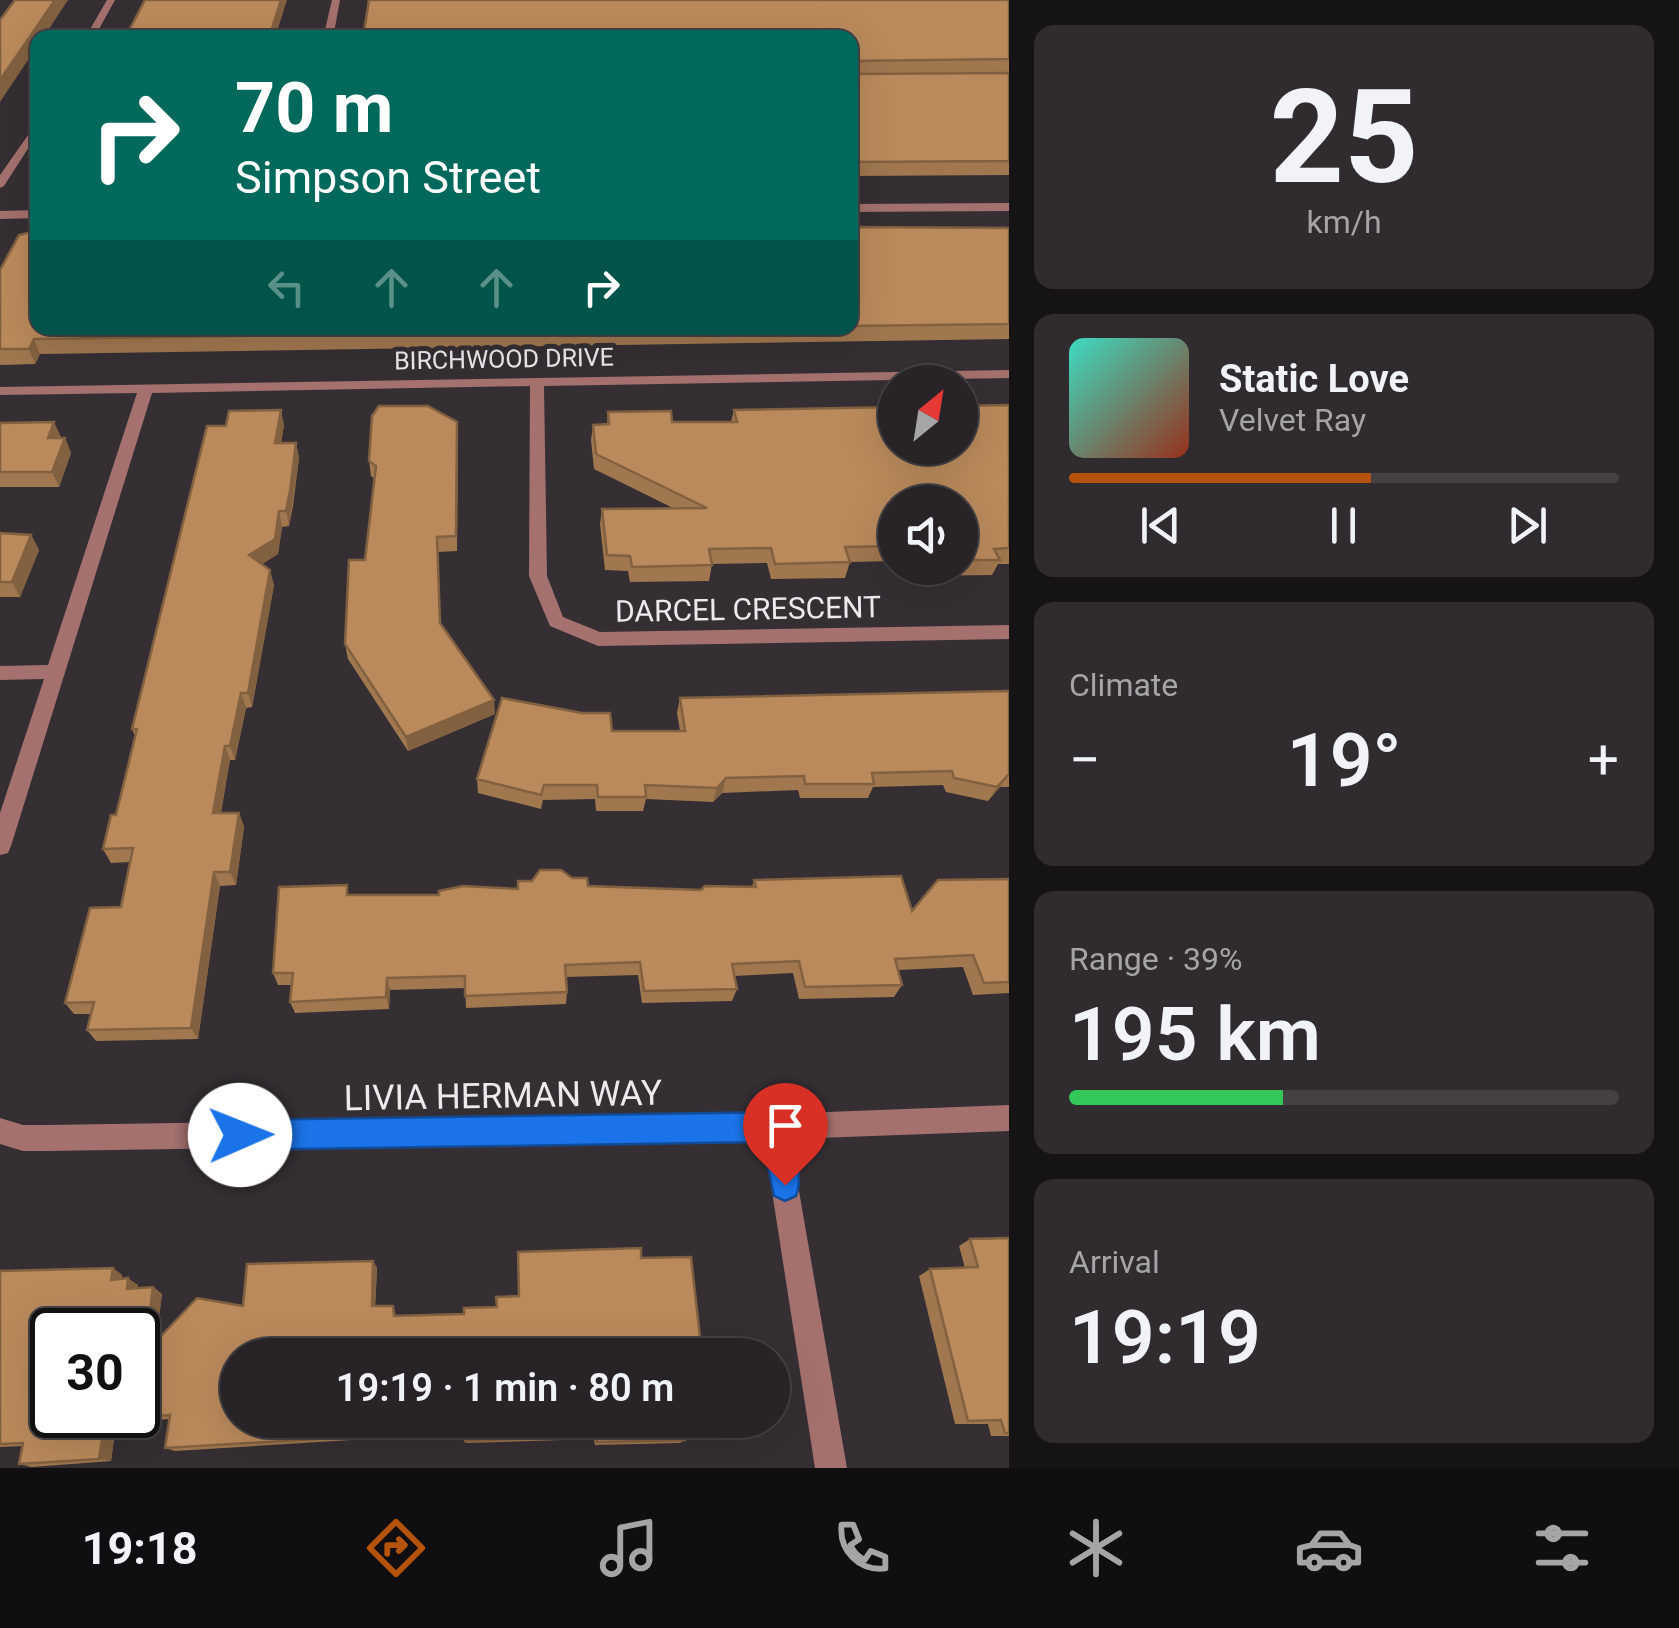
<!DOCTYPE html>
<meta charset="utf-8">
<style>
body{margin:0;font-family:Roboto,sans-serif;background:#302b2f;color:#f1f3f6;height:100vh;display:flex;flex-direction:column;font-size:38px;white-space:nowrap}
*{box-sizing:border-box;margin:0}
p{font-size:32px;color:#a5a4a7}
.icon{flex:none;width:55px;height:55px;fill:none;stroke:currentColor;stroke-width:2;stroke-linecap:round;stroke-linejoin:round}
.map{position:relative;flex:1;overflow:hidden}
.drawer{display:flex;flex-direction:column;gap:25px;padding:25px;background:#161315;width:670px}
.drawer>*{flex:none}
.hud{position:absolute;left:30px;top:30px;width:828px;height:305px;border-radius:20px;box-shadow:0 10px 40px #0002,0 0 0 2px #444044;background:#00695c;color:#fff;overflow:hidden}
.needle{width:65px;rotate:30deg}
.buttons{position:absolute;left:878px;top:365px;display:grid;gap:20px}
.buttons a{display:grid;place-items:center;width:100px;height:100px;border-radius:50%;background:#282327;box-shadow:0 10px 40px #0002,0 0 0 2px #444044;font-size:50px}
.speed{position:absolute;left:30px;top:1308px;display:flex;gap:20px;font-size:50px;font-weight:700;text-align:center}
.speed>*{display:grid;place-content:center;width:130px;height:130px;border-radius:50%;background:#282327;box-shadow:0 10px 40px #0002,0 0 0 2px #444044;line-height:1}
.speed .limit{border:5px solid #111;border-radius:15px;background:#fff;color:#111}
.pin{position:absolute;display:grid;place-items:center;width:85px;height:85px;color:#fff;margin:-102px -42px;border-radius:50% 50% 50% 0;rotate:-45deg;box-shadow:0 0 10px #0007}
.pin .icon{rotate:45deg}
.me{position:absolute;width:110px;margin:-55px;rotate:89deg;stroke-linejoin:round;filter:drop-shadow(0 0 8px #0008)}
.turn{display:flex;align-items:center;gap:35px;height:210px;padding:0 40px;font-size:45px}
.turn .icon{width:130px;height:130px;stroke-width:2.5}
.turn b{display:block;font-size:70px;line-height:85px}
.lanes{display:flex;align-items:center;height:95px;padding:0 40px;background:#0003;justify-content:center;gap:50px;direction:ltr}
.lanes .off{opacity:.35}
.big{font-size:75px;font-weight:600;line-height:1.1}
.drawer .widget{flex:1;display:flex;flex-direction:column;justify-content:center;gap:15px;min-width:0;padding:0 35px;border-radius:20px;background:#302b2f}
.drawer .dial{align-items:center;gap:0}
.dial b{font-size:130px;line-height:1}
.song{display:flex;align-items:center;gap:30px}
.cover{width:120px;height:120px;border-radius:15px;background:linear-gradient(135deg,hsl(170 70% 55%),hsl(10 70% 35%))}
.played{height:10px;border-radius:5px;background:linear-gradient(90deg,#b45309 55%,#444044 55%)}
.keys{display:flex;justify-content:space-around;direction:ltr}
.heat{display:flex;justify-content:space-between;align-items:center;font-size:55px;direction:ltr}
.charge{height:15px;border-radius:8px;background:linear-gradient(90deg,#34c759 39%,#444044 0)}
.trip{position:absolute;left:220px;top:1338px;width:570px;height:100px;border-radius:50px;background:#282327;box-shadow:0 10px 40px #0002,0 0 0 2px #444044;font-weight:600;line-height:100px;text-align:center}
.tab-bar{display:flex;height:160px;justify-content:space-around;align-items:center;background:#100e10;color:#a5a4a7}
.tab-bar .icon{width:70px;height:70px}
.tab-bar .active{color:#b45309}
.tab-bar b{font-size:45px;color:#f1f3f6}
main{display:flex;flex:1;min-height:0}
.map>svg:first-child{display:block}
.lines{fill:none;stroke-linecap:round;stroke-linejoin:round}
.minor{fill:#a4716e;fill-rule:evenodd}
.tertiary{fill:#a4716e;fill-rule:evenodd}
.wall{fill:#a0774f}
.shaded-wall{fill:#826140}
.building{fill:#ba8a5c;stroke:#826140;stroke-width:2.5;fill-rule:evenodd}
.route{fill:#1a73e8;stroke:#114b97;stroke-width:2.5}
.labels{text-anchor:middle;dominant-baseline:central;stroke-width:10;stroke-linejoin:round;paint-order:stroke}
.far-street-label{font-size:25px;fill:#ede9ed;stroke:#352f34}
.street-label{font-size:30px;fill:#ede9ed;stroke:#352f34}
.near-street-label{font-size:35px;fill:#ede9ed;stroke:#352f34}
</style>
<main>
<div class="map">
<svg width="1009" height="1468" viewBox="0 0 1009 1468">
<rect width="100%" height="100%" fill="#352f34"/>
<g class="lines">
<!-- minor -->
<path class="minor" d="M107 0H115L94 38H85Z
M332 0H340L333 38H323Z
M38 121V133L4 186 0 188V175Z
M1009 370V378L544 386 547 576 563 617 600 632 1009 625V639L598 646 550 626 529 576 530 386 152 393 11 846 8 853 0 855V813L44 679 0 680V666L48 665 137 393 0 395V387Z
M1009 1105V1131L790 1139 847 1468H815L764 1140 48 1151H23L0 1144V1118L23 1125H48L775 1114Z"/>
<!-- tertiary -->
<path class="tertiary" d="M1009 203V211L850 212V204Z
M38 210V218L0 219V211Z"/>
</g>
<!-- wall -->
<path class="wall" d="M1009 0V175L850 176V38Z
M850 227 1009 228V339L40 354 35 364 0 365V270L38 328H850Z
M1009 405V564H998L992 575 913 576 910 568H960V502H895V561L850 562 845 578 771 579 767 563 712 564 709 581 630 582 628 571 605 570 600 524 602 509 673 508 594 469 591 440 593 425 607 424 608 412 672 422H731L734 410Z
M0 423 65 438 71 453 59 487H0Z
M284 425 281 443H296L299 458 293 506 289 526 282 527 278 554 262 564 274 585 252 707 246 708 235 760H230L221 813H239L244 827 236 885 220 886 198 1039 96 1041 87 1030 91 1014H74L65 1003 121 907 130 862 111 863 103 849 116 815 135 736 132 729 226 426Z
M458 437 457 551 438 552 440 624 495 714 408 751 348 659 345 644 365 560 375 479 371 476 369 461Z
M0 533 31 535 39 550 20 597H0Z
M1009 691V787H1000L988 801 946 792 943 785 873 787 868 798H800L798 790 722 793 713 802 646 799 643 811H596L595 799 543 800 541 809 478 793 477 779 612 731H680L677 713 680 698Z
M572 878 588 886 701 890 752 887 754 880 912 911 1009 879V993L973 995 963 967 898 970 902 985 894 997 799 999 793 973 734 976 737 989 732 1001 642 1003 638 975 566 977 567 992 566 1004 466 1008 465 988 390 990 389 1009 295 1013 290 1002 292 985H278L273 973 350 895H439L518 889Z
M1009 1238V1436H991L988 1424H955L919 1276 930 1269 965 1268 959 1246 970 1239Z
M641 1258 702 1355H238L685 1440 680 1443 595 1445 594 1439 466 1443 465 1433 175 1451 165 1448 169 1419 116 1424 111 1461 32 1467 19 1464 22 1446 0 1447V1271L113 1268 122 1275V1279L138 1285 137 1288 153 1287 162 1294 156 1341 243 1306 373 1261 377 1268 375 1306H393L396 1316 464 1314 497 1307 519 1296Z"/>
<!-- shaded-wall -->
<path class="shaded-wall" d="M55 0H68L43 38H38V45L0 102V80Z
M281 0H287L275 38H269Z
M34 339 40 354 35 364 29 349Z
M281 410 284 425 278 459 275 443Z
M54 422 61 437 48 438Z
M65 438 71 453 59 487 52 472Z
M296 443 299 458 289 526 286 511Z
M279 511 282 527 278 554 253 570 249 555Z
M31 535 39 550 20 597 12 582Z
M270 570 274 585 252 707 248 693Z
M241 693 246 708 235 760 230 746Z
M494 700 495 714 408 751 406 737Z
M225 746 230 760 218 827 213 813Z
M1009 774 1000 787 988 801 997 787Z
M726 778 722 793 713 802 717 788Z
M239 813 244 827 236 885 230 872Z
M214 872 220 886 198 1039 191 1028Z
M387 978 390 990 389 1009 386 997Z
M373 1261 377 1268 375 1312 372 1306Z
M113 1268 122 1275 121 1286 111 1280Z
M128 1278 138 1285 137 1295 127 1289Z
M153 1287 162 1294 154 1358 145 1353Z
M105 1421 116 1424 111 1461 99 1459Z"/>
<!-- building -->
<path class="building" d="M15 0H55L0 80V20Z
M145 0H281L269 38H125Z
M369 0H1009V59L850 61 853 74 1009 73V161L850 162V38H363Z
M850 227 1009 228V324L850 326Z
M38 230V328H782L34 339 29 349H0V270L19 235Z
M1009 405V548L994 549 1000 560H960V502H895V546L845 547 850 562 775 564 771 548 709 549 712 565 632 567 630 556 607 555 602 509 707 508 596 454 593 425 609 424 608 412 671 411 672 422H737L734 410 895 407V448H960V406Z
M379 406H428L457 422 456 536 437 537 440 623 494 700 406 737 345 644 349 560H365L376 466 369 461 372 416Z
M281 410 275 443H296L290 491 286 511H279L275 539 249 555 270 570 248 693H241L230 746H225L213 813H239L230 872H214L191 1028 87 1030 94 1002 65 1003 90 908 121 907 133 848 103 849 111 815H116L137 729H132L207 426H226L229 411Z
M54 422 48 438H65L52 472H0V423Z
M0 533 31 535 12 582H0Z
M1009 691V774L997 787 954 778 952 771 872 773 874 784H805L804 776 726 778 717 788 645 785 646 797H598L597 785H544L541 795 477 779 502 698 582 713H610L612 731H685L680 698Z
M540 870H561L572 878H587L588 886 701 890 705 886 756 887 754 880 901 876 912 911 938 880 1009 879V982L984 983 973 955 895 959 902 985 805 987 799 961 732 964 737 989 644 991 640 962 565 965 567 992 465 996V976L387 978 386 997 290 1002 293 973H273L279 887 347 885V895H439V891L463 886 518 889V881H532Z
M1009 1238V1433H1005L1001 1420 968 1421 930 1269 978 1267 970 1239Z
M641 1248V1258L691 1257 702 1355H238V1420H683L685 1440 597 1442V1436L465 1441V1430L165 1448 170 1415 105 1421 99 1459 19 1464 23 1443 0 1444V1271L113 1268 111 1280 128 1278 127 1289 153 1287 145 1353 197 1298 243 1306 247 1264 373 1261 372 1306H393L394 1316 464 1314V1308L497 1307 496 1297 519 1296 518 1252ZM52 1330H138V1415H52Z"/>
<!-- route -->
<path class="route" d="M775 1112 785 1117C794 1138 804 1175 796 1196L785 1201 774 1196 763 1142 240 1150 229 1145 225 1135 229 1125 240 1120Z"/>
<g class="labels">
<!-- far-street labels -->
<g class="far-street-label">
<text transform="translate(504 359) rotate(-1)">BIRCHWOOD DRIVE</text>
</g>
<!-- street labels -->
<g class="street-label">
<text transform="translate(748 609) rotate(-1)">DARCEL CRESCENT</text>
</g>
<!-- near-street labels -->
<g class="near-street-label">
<text transform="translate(503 1096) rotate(-1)">LIVIA HERMAN WAY</text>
</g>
</g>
</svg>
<div class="buttons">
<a><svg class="needle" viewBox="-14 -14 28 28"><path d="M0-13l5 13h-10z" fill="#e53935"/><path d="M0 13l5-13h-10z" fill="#a5a4a7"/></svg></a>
<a><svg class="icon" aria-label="sound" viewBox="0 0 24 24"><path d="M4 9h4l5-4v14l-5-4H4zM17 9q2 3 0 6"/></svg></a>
</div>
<div class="speed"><div class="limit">30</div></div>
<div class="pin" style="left:785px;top:1185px;background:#d93025"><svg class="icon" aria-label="arrive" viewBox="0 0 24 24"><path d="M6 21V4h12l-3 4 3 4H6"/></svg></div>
<svg class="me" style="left:240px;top:1135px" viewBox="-20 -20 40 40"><circle r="19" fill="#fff"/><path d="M0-13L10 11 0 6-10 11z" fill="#1a73e8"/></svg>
<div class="trip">19:19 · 1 min · 80 m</div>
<div class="hud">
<div class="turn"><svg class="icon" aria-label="right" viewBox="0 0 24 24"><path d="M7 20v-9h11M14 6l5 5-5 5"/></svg><div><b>70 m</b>Simpson Street</div></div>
<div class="lanes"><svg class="icon off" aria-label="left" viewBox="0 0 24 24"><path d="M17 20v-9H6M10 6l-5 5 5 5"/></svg><svg class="icon off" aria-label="ahead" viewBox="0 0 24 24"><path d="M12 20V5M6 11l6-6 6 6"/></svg><svg class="icon off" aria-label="ahead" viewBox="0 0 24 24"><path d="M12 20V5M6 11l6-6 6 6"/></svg><svg class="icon" aria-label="right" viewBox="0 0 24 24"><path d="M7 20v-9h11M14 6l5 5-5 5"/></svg></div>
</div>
</div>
<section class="drawer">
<div class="widget dial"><b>25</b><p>km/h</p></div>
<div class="widget">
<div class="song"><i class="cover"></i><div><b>Static Love</b><p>Velvet Ray</p></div></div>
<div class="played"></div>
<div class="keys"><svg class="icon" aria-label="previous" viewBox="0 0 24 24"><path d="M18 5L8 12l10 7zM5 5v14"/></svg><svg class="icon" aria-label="pause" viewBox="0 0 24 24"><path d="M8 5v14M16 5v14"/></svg><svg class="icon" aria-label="next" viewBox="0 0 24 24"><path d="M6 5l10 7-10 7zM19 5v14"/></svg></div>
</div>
<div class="widget"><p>Climate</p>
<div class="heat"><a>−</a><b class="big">19°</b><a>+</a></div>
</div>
<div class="widget"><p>Range · 39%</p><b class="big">195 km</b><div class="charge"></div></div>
<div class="widget"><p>Arrival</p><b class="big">19:19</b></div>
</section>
</main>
<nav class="tab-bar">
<b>19:18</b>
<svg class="icon active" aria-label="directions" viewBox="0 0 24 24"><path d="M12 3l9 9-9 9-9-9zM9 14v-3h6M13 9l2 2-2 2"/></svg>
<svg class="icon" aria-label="music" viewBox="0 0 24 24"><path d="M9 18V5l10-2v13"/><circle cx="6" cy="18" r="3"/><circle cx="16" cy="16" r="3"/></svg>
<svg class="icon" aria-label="phone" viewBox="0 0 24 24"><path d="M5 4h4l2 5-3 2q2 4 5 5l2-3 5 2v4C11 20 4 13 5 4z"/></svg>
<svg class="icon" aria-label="climate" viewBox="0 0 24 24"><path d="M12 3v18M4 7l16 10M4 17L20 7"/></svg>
<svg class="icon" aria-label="car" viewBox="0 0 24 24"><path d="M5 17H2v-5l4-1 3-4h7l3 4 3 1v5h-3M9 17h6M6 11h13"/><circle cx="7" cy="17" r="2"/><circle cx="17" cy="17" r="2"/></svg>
<svg class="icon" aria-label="filters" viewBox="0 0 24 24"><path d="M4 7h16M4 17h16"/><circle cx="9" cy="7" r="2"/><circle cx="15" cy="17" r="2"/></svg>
</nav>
